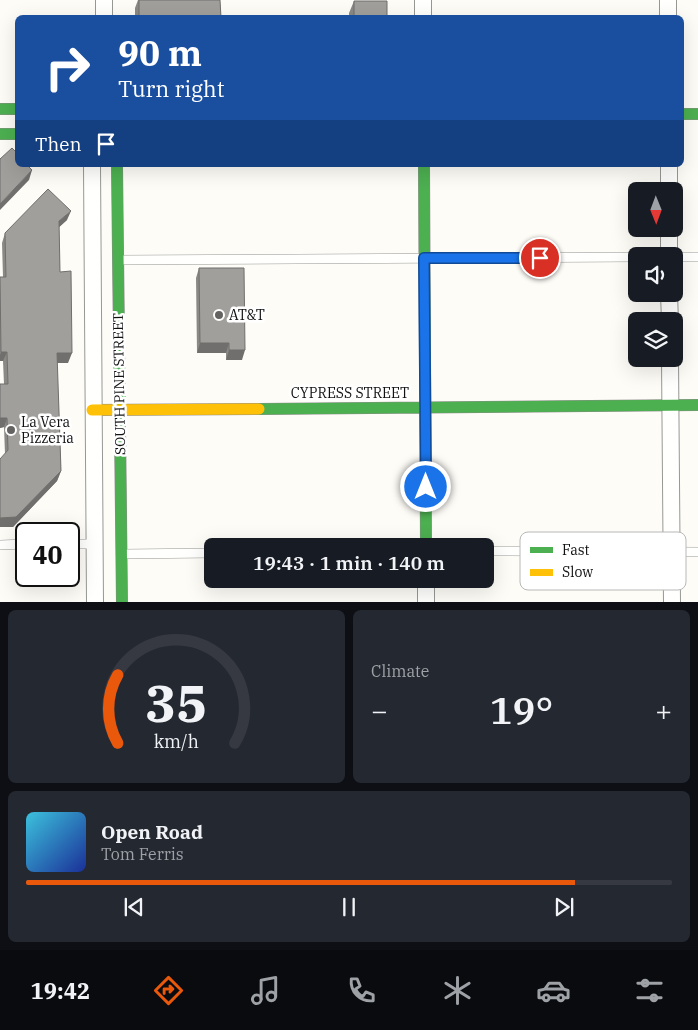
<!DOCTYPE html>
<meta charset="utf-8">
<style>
body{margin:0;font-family:"IBM Plex Serif",serif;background:#242831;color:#f1f3f6;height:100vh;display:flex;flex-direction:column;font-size:19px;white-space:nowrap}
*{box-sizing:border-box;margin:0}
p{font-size:16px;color:#9ea1a6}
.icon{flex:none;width:28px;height:28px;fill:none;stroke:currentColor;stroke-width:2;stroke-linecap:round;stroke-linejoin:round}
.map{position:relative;height:602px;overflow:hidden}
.side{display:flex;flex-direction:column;gap:8px;padding:8px;background:#0d0f14;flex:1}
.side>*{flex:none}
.hud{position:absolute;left:15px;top:15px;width:669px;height:152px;border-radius:8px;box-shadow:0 5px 20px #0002;background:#1a4fa0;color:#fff;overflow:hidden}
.needle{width:32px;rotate:179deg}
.tools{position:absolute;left:628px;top:182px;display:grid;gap:10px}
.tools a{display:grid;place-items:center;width:55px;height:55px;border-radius:8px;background:#171b24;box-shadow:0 5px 20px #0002;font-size:25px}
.speed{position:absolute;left:15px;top:522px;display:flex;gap:10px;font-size:25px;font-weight:700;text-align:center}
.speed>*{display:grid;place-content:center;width:65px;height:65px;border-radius:50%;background:#171b24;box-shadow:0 5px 20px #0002;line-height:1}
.speed .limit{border:2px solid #111;border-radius:8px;background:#fff;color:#111}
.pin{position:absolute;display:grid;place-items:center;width:42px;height:42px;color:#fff;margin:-21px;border:2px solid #fff;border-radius:50%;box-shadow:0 1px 5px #0007}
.me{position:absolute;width:55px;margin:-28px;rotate:0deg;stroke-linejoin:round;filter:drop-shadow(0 0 4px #0008)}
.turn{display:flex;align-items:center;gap:18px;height:105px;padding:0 20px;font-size:22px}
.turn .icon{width:65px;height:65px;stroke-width:2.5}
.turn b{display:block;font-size:35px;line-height:42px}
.then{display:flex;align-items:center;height:48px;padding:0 20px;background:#0003;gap:10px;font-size:19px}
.big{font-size:38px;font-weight:600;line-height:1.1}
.side .card{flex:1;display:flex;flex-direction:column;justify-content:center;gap:8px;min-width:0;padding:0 18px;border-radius:8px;background:#242831}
.side .dial{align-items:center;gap:0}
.dial svg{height:130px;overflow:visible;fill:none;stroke:#363941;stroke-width:7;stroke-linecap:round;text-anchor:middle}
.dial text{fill:#f1f3f6;stroke:none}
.song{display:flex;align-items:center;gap:15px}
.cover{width:60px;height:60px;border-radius:8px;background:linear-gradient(135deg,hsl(190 70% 55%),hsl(230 70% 35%))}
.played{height:5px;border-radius:2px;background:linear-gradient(90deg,#ea580c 85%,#363941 85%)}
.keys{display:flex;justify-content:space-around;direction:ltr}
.heat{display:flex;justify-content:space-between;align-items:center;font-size:28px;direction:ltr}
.side .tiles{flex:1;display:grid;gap:8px;grid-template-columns:1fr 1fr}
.card:last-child{grid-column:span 2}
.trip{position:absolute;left:204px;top:538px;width:290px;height:50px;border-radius:8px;background:#171b24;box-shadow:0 5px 20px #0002;font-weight:600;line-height:50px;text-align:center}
.tab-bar{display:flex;height:80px;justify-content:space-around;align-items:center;background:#090b0e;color:#9ea1a6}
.tab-bar .icon{width:35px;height:35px}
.tab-bar .active{color:#ea580c}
.tab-bar b{font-size:22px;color:#f1f3f6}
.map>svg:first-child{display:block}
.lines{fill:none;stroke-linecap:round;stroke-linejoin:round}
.lane-casing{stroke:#979795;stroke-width:10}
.street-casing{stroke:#979795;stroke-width:18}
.fast-casing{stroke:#8e8d8b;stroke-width:12}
.slow-casing{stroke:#8e8d8b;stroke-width:12}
.lane{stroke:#fffffe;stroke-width:9}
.street{stroke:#fffffe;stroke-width:16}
.fast{stroke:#4caf50;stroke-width:11}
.slow{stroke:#ffc107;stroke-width:11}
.wall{fill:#8a8986}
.shaded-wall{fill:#716f6d}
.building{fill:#a19f9c;stroke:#716f6d}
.route-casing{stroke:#114b97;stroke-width:12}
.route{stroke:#1a73e8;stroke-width:9}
.poi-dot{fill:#646362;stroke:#fff;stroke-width:2}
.labels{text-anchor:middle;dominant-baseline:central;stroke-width:5;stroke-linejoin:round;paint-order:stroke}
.poi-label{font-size:14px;fill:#111;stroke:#fff;text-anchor:start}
.street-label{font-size:14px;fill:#111;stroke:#fff}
.key{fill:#fff;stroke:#b8b8b8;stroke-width:1}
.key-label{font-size:14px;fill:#111}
</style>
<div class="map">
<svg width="698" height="603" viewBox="0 0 698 603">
<rect width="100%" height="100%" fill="#fdfcf7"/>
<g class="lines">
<!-- lane casing -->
<g class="lane-casing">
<path id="lane" d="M674 257H698
M119 260 636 257
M69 544H94
M0 545 26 544
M485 551 698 552
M123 554 212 553"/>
</g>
<!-- street casing -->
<g class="street-casing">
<path id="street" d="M104 0V18
M423 0V18
M668 0V18
M92 165 95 603
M669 165V191
M669 229V256
M669 294 670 321
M670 359 672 603
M426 579V603"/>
</g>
<!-- fast casing -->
<g class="fast-casing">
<path id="fast" d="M0 109H18
M681 114H698
M0 134H18
M117 165 122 603
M424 165 426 546
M259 409 698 405"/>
</g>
<!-- slow casing -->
<g class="slow-casing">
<path id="slow" d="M92 410 259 409"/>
</g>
<!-- lane -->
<use href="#lane" class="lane"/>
<!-- street -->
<use href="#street" class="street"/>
<!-- fast -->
<use href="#fast" class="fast"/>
<!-- slow -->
<use href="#slow" class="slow"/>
</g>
<!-- wall -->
<path class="wall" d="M138 0H220L221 18H135V8Z
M354 1 387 18H349V13Z
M67 220 59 227 60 272 68 363H57L61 471 57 481 13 527 5 454 4 427 0 428V384H4L3 361H0V277H3L2 243 5 233Z
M199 268 242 360H226V353H197L196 278Z"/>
<!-- shaded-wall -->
<path class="shaded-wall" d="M32 170 29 180 0 210V204Z
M71 211 67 220 56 230 59 221Z
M200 343H229L226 353H197Z
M229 350H245L242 360H226Z
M1 352H7L3 361H0V355Z
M57 353H72L68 363H54Z
M0 418H7L4 427 0 428Z
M61 471 57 481 13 527H0V518Z"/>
<!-- building -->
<path class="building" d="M139 0H220L221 18H139Z
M354 1H387V18H354Z
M12 148 18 154V165H27L32 170 0 204V159Z
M48 189 71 211 59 221 60 272 71 271 72 353H57L61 471 16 517 0 518V459L8 450 7 418H0V384H8L7 352H1L0 277H6L5 233Z
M199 268H244L245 350H229V343H200Z"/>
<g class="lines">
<!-- route casing -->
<g class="route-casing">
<path id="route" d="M426 487 424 258H540"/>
</g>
<!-- route -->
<use href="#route" class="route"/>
</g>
<!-- markers -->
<g class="poi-dot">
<circle cx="219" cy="315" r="5"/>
<circle cx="11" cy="430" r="5"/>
</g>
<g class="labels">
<!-- poi labels -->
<g class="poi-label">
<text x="229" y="315">AT&amp;T</text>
<text x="21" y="422">La Vera<tspan x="21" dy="16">Pizzeria</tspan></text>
</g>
<!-- street labels -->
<g class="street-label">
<text transform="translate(119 384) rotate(-91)">SOUTH PINE STREET</text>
<text x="350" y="393">CYPRESS STREET</text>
</g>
</g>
<!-- legend -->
<rect x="520" y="532" width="166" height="58" rx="8" class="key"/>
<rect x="530" y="547" width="23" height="6" fill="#4caf50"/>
<rect x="530" y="569" width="23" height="7" fill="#ffc107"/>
<g class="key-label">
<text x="562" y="555">Fast</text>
<text x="562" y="577">Slow</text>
</g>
</svg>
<div class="tools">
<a><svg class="needle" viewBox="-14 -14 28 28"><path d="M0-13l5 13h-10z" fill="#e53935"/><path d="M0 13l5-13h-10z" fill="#9ea1a6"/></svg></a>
<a><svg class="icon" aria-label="sound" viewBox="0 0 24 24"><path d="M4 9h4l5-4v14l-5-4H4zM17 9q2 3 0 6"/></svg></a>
<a><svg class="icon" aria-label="layers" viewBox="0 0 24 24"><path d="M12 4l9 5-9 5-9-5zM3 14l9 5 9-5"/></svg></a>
</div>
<div class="speed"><div class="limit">40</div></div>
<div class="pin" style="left:540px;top:258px;background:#d93025"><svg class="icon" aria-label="arrive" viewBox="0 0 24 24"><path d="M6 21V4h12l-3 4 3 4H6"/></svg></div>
<svg class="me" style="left:426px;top:487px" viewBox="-20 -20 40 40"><circle r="17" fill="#1a73e8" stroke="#fff" stroke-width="3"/><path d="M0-11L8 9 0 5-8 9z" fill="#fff"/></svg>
<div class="trip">19:43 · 1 min · 140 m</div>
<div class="hud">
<div class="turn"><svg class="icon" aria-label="right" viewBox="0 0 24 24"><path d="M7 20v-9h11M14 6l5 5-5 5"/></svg><div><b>90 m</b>Turn right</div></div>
<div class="then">Then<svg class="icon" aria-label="arrive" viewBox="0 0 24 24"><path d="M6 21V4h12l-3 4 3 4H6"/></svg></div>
</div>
</div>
<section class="side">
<div class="tiles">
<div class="card dial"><svg viewBox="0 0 100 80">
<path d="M14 69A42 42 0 1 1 86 69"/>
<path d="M14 69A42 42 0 0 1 14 27" stroke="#ea580c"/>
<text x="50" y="56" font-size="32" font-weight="700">35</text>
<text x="50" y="72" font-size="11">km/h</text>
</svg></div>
<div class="card"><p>Climate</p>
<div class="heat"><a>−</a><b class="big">19°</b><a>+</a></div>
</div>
<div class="card">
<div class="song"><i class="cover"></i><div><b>Open Road</b><p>Tom Ferris</p></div></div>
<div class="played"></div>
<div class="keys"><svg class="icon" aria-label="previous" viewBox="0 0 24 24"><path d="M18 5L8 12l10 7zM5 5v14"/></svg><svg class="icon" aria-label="pause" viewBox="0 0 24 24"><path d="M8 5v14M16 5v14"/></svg><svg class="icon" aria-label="next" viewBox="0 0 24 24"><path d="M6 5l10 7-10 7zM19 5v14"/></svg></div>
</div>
</div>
</section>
<nav class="tab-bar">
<b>19:42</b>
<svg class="icon active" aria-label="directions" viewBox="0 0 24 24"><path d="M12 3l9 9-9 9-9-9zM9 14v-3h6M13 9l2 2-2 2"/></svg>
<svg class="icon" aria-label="music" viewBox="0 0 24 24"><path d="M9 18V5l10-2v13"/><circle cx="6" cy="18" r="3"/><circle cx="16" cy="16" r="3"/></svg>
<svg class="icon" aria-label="phone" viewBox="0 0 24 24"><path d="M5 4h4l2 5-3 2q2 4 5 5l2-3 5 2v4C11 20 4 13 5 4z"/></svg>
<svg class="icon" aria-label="climate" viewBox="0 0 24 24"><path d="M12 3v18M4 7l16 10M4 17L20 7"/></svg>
<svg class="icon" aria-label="car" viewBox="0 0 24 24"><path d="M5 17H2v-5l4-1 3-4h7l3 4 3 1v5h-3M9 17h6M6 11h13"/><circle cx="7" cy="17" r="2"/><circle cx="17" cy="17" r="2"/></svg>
<svg class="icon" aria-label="filters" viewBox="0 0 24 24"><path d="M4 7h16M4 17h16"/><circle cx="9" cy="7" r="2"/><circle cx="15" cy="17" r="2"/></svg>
</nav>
